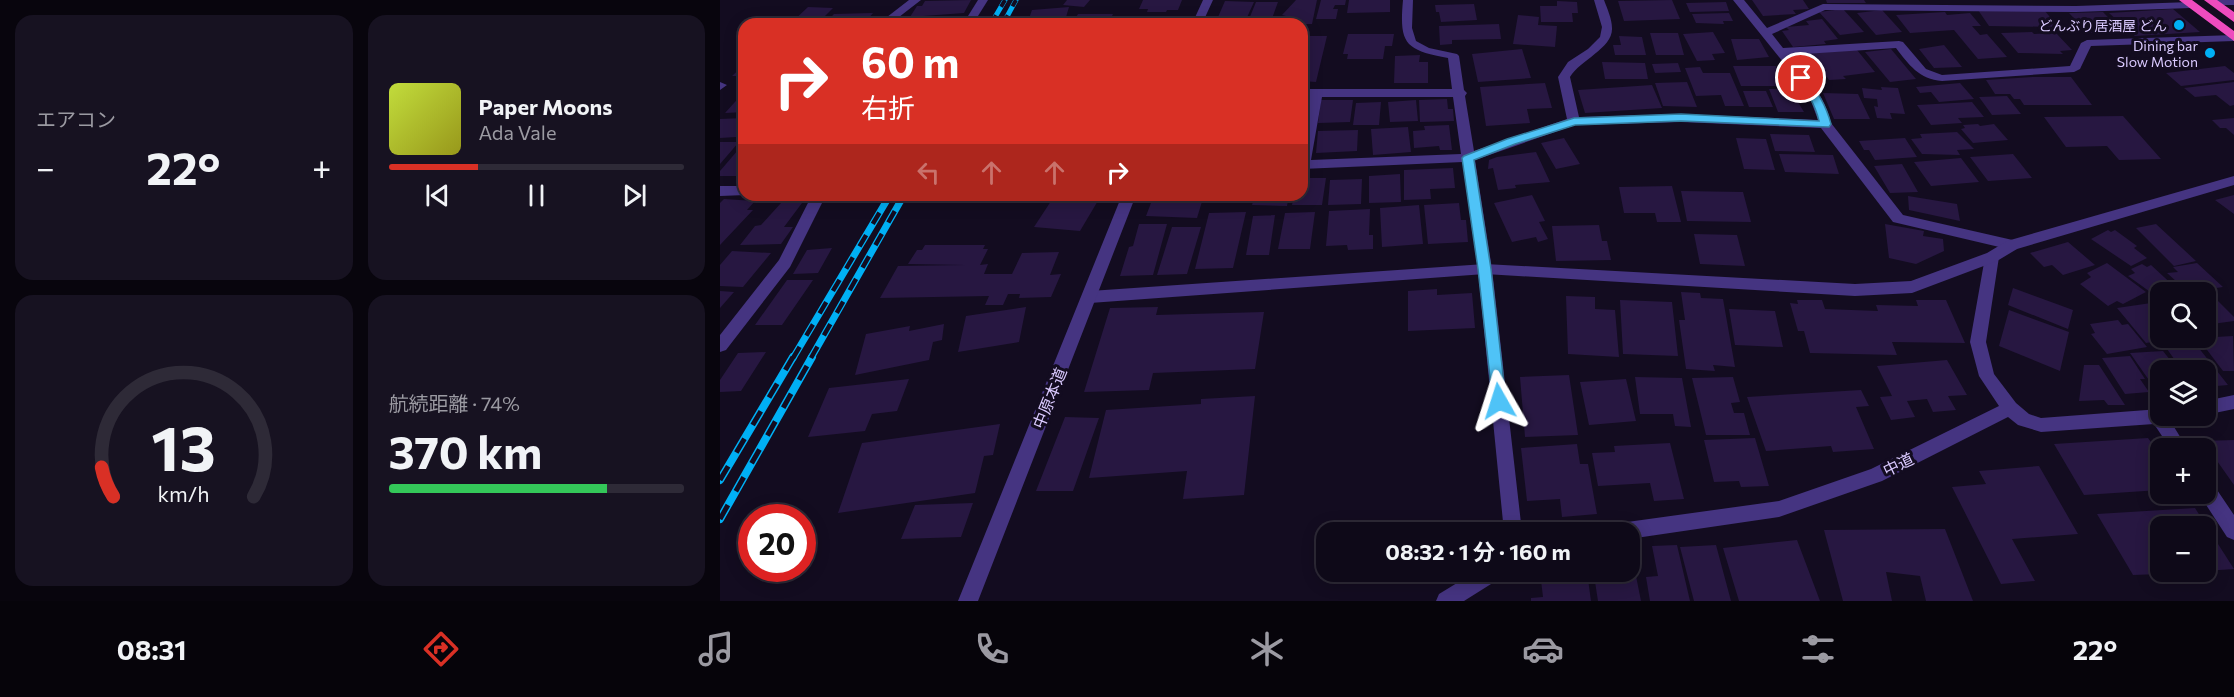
<!DOCTYPE html>
<html lang="ja">
<meta charset="utf-8">
<style>
body{margin:0;font-family:Commissioner,"Noto Sans JP",sans-serif;background:#171221;color:#f1f3f6;height:100vh;display:flex;flex-direction:column;font-size:22px;white-space:nowrap}
*{box-sizing:border-box;margin:0}
p{font-size:20px;color:#9b9aa2}
.icon{flex:none;width:33px;height:33px;fill:none;stroke:currentColor;stroke-width:2;stroke-linecap:round;stroke-linejoin:round}
.map{position:relative;flex:1;overflow:hidden}
.side{display:flex;flex-direction:column;gap:15px;padding:15px;background:#08050d;width:720px}
.side>*{flex:none}
.hud{position:absolute;left:18px;top:18px;width:570px;height:183px;border-radius:18px;box-shadow:0 3px 15px #0003,0 0 0 2px #2e2a37;background:#d93025;color:#fff;overflow:hidden}
.buttons{position:absolute;left:1430px;top:282px;display:grid;gap:12px}
.buttons a{display:grid;place-items:center;width:66px;height:66px;border-radius:12px;background:#0e0918;box-shadow:0 3px 15px #0003,0 0 0 2px #2e2a37;font-size:30px}
.speed{position:absolute;left:18px;top:504px;display:flex;gap:12px;font-size:30px;font-weight:700;text-align:center}
.speed>*{display:grid;place-content:center;width:78px;height:78px;border-radius:50%;background:#0e0918;box-shadow:0 3px 15px #0003,0 0 0 2px #2e2a37;line-height:1}
.speed .limit{border:9px solid #d22;background:#fff;color:#111}
.pin{position:absolute;display:grid;place-items:center;width:51px;height:51px;color:#fff;margin:-26px;border:3px solid #fff;border-radius:50%;box-shadow:0 2px 6px #0007}
.me{position:absolute;width:66px;margin:-33px;rotate:354deg;stroke-linejoin:round;filter:drop-shadow(0 0 4px #0008)}
.turn{display:flex;align-items:center;gap:21px;height:126px;padding:0 24px;font-size:27px}
.turn .icon{width:78px;height:78px;stroke-width:2.5}
.turn b{display:block;font-size:42px;line-height:51px}
.lanes{display:flex;align-items:center;height:57px;padding:0 24px;background:#0003;justify-content:center;gap:30px;direction:ltr}
.lanes .off{opacity:.35}
.big{font-size:45px;font-weight:700;line-height:1.1}
.side .widget{flex:1;display:flex;flex-direction:column;justify-content:center;gap:9px;min-width:0;padding:0 21px;border-radius:18px;background:#171221}
.side .dial{align-items:center;gap:0}
.dial svg{height:156px;overflow:visible;fill:none;stroke:#2e2a37;stroke-width:7;stroke-linecap:round;text-anchor:middle}
.dial text{fill:#f1f3f6;stroke:none}
.song{display:flex;align-items:center;gap:18px}
.cover{width:72px;height:72px;border-radius:9px;background:linear-gradient(135deg,hsl(70 70% 55%),hsl(60 70% 35%))}
.played{height:6px;border-radius:3px;background:linear-gradient(90deg,#d93025 30%,#2e2a37 30%)}
.keys{display:flex;justify-content:space-around;direction:ltr}
.heat{display:flex;justify-content:space-between;align-items:center;font-size:33px;direction:ltr}
.charge{height:9px;border-radius:4px;background:linear-gradient(90deg,#34c759 74%,#2e2a37 0)}
.side .tiles{flex:1;display:grid;gap:15px;grid-template-columns:repeat(2,1fr)}
.trip{position:absolute;left:596px;top:522px;width:324px;height:60px;border-radius:18px;background:#0e0918;box-shadow:0 3px 15px #0003,0 0 0 2px #2e2a37;font-weight:700;line-height:60px;text-align:center}
.dock{display:flex;height:96px;justify-content:space-around;align-items:center;background:#06040a;color:#9b9aa2}
.dock .icon{width:42px;height:42px}
.dock .on{color:#d93025}
.dock b{font-size:27px;color:#f1f3f6}
main{display:flex;flex:1;min-height:0}
.map>svg:first-child{display:block}
.building{fill:#271741}
.lines{fill:none;stroke-linecap:round;stroke-linejoin:round}
.service{fill:#453481;fill-rule:evenodd}
.minor{fill:#453481;fill-rule:evenodd}
.tertiary{fill:#453481;fill-rule:evenodd}
.trunk{fill:#ee4bbe;fill-rule:evenodd}
.rail-far2-casing{stroke:#00b0f5;stroke-width:5}
.rail-far1-casing{stroke:#00b0f5;stroke-width:7}
.rail-casing{stroke:#00b0f5;stroke-width:8}
.rail-far2{stroke:#130c20;stroke-width:4;stroke-dasharray:10;stroke-linecap:butt}
.rail-far1{stroke:#130c20;stroke-width:4.5;stroke-dasharray:13;stroke-linecap:butt}
.rail{stroke:#130c20;stroke-width:5;stroke-dasharray:16;stroke-linecap:butt}
.route{fill:#4fc3f7;stroke:#337fa1;stroke-width:1.5}
.poi-dot{fill:#00b0f5;stroke:#130c20;stroke-width:2}
.labels{text-anchor:middle;dominant-baseline:central;stroke-width:6;stroke-linejoin:round;paint-order:stroke}
.far-poi-label{font-size:14px;fill:#dacaff;stroke:#130c20;text-anchor:end}
.street-label{font-size:16px;fill:#dacaff;stroke:#130c20}
</style>
<main>
<section class="side">
<div class="tiles">
<div class="widget"><p>エアコン</p>
<div class="heat"><a>−</a><b class="big">22°</b><a>+</a></div>
</div>
<div class="widget">
<div class="song"><i class="cover"></i><div><b>Paper Moons</b><p>Ada Vale</p></div></div>
<div class="played"></div>
<div class="keys"><svg class="icon" aria-label="previous" viewBox="0 0 24 24"><path d="M18 5L8 12l10 7zM5 5v14"/></svg><svg class="icon" aria-label="pause" viewBox="0 0 24 24"><path d="M8 5v14M16 5v14"/></svg><svg class="icon" aria-label="next" viewBox="0 0 24 24"><path d="M6 5l10 7-10 7zM19 5v14"/></svg></div>
</div>
<div class="widget dial"><svg viewBox="0 0 100 80">
<path d="M14 69A42 42 0 1 1 86 69"/>
<path d="M14 69A42 42 0 0 1 8 54" stroke="#d93025"/>
<text x="50" y="56" font-size="32" font-weight="700">13</text>
<text x="50" y="72" font-size="11">km/h</text>
</svg></div>
<div class="widget"><p>航続距離 · 74%</p><b class="big">370 km</b><div class="charge"></div></div>
</div>
</section>
<div class="map">
<svg width="1514" height="601" viewBox="0 0 1514 601">
<rect width="100%" height="100%" fill="#130c20"/>
<!-- building -->
<path class="building" d="M251 0 244 13 190 17 197 6H202L205 1Z
M347 0H370L364 7 343 5Z
M423 0H462L458 10H447L446 12H427L428 9H419Z
M576 0H597L592 24H573L574 18 562 15Z
M601 0H626L625 5H615L613 9H618L616 19H596Z
M629 0H670V12L627 13Z
M952 0 960 19 904 21 898 1Z
M1032 0H1083L1089 9 1073 10 1076 14 1043 16Z
M1106 0H1144L1146 3H1107Z
M505 1 534 2 524 24H495Z
M837 1 857 2 858 13H852L853 22H821L820 6H837Z
M536 2H558L550 24H527Z
M1006 2 1009 11 970 12 966 3Z
M754 4 757 20 721 22 719 12H716L715 5Z
M88 7 113 8 98 23 70 24Z
M349 7 344 24H307L312 10Z
M1123 9 1144 32 1120 35 1099 12Z
M1453 9 1480 32 1415 36 1389 13Z
M1162 10 1182 32 1156 35 1137 13Z
M1258 10 1325 11 1338 27 1269 26Z
M1225 12 1227 15 1250 13 1261 26H1252L1260 35 1267 34 1287 57 1258 59 1234 30 1190 33 1176 15Z
M1383 12 1403 33H1368L1349 13Z
M153 13 144 24 105 23 114 14Z
M1009 13 1013 21H1003L1004 24 976 23 972 14Z
M358 14H393L388 24H352Z
M798 15 819 17 818 25 837 26 835 47 793 44Z
M401 17 455 18 452 24H397Z
M1102 19 1118 39 1104 41 1106 44 1073 47 1062 31 1069 30 1066 27 1089 25 1086 21Z
M779 24 781 39 732 40V44L720 45 719 26Z
M993 32 1005 53 992 54 995 60 977 61 963 34Z
M1312 32 1314 34 1336 33 1352 50 1340 51 1343 54 1298 53 1281 33Z
M930 33H958L964 55H936Z
M628 34H674L672 46H665L663 59H627L628 54H623Z
M582 36H607L596 82 582 81Z
M899 36 922 37 926 55H895L893 45H901Z
M1011 39H1039L1049 57 1017 60Z
M1224 45 1242 67 1214 68 1199 49Z
M802 49 811 78 758 82 752 54Z
M1171 49 1196 79 1170 82 1145 52Z
M1137 50 1155 72 1123 76 1126 79 1109 80 1107 77 1097 78 1088 67 1099 66 1089 53Z
M700 55 699 62H708V83H674L675 56Z
M882 62 925 63 928 79H885Z
M958 63 961 72 935 73 932 64Z
M24 65V81H16L22 76H12Z
M1013 66H1056L1064 86H1021Z
M1505 66 1514 73V80L1461 86 1446 73Z
M980 67 983 73H1010L1024 106H1005L1001 95 976 96 965 68Z
M1313 77H1351L1372 105H1304L1300 99H1294L1290 94H1275L1266 80Z
M967 82 977 107 943 106 935 83Z
M1514 82V105L1510 106 1496 95 1475 97 1464 88Z
M825 83 832 108 807 109 810 123 766 126 760 87Z
M1240 83 1254 99 1219 102 1211 92 1200 93 1196 87Z
M932 85 942 108 865 113 858 90Z
M1161 87 1178 88 1185 114 1170 113 1172 119 1157 118 1154 106 1158 107 1157 99 1144 98 1142 88 1162 90Z
M1049 89H1070L1084 112H1058Z
M1023 91H1046L1053 107H1029Z
M24 92V112L5 113Z
M1103 93 1138 94 1150 119H1114Z
M1287 96 1301 114 1272 115 1259 97Z
M727 99 728 109H733L734 121 700 122 699 100Z
M601 100H633L630 122 598 123Z
M696 100 698 121 670 122 668 102Z
M661 102 659 125H633L636 103Z
M1252 102 1264 117 1238 118 1242 123 1211 125 1197 105Z
M1403 116 1441 159 1399 160 1387 146 1346 147 1324 117Z
M24 118V126L16 137 0 138V119Z
M1514 118V135L1506 128H1500L1492 120Z
M1258 124 1260 126 1274 124 1288 140 1253 143 1241 129 1245 128 1243 125Z
M729 125 732 150H720L719 146 694 148 693 131 705 130 704 126Z
M688 127 691 152 653 155 651 129Z
M638 130 637 151 596 153 598 131Z
M1237 132 1254 149 1237 150 1240 155 1202 154 1191 139 1202 138 1200 134Z
M1050 134 1089 135 1095 152 1055 151Z
M844 138 860 164 836 169 821 143Z
M1016 138 1046 139 1055 170 1024 169Z
M1185 138 1197 157 1155 160 1149 150H1144L1139 141Z
M0 142H19L0 164Z
M24 143V176H0V171Z
M816 152 830 182 795 185 796 188 778 190 773 168 768 169 769 160 777 157Z
M1059 154 1113 155 1119 174 1065 172Z
M1293 154 1312 178 1268 181 1250 157Z
M1241 158 1259 182 1211 186 1194 162Z
M1182 164 1198 192 1170 193 1154 166Z
M733 168 735 188 710 189 711 199 684 200V170Z
M680 174 681 202 649 203V176Z
M582 178H606L602 205H572L574 195H582Z
M642 179 641 204 608 205 610 180Z
M952 186 961 222H937L935 213H904L899 187Z
M961 191 1023 192 1031 222 967 221Z
M335 195H339L379 199 360 231 314 227Z
M434 195H484L477 218 426 216Z
M535 195H569L567 206 532 205Z
M812 195 825 221 819 222 828 239 818 242 816 237 792 242 774 203Z
M1514 195V214L1495 200Z
M1188 196 1237 204 1240 221 1189 210Z
M4 199 35 201 27 210H33L0 245V203Z
M61 203H82L64 227H73L61 244 20 245 35 226 41 225Z
M739 203 741 220H746L748 242 708 244 704 205Z
M699 205 703 244 662 247 660 208Z
M650 209 649 235H653V249L628 250 627 245 606 246 609 211Z
M526 212 513 268 475 269 489 213Z
M595 212 590 249H558L565 213Z
M555 215 549 255H526L533 216Z
M419 224H447L433 275 400 276 409 247 413 246Z
M1165 224 1204 231 1203 236 1223 239 1224 251 1196 264 1169 258Z
M1436 224 1476 261 1454 266 1416 228Z
M879 225 882 241H887L891 260 836 261 832 226Z
M452 227H481L467 274 437 275Z
M1388 230 1391 232 1395 230 1417 246 1414 248 1427 258 1411 266 1371 239Z
M974 234 1017 235 1025 266 980 264Z
M1348 242 1375 265 1343 275 1332 265 1324 267 1310 253Z
M205 245H265L263 249H268L260 265 268 264 264 274H292L302 253 339 252 330 275 341 274 331 297 299 298 300 294H288L283 305H265L269 296 160 298 178 266 245 265 188 264 197 250H202Z
M112 248 98 273 73 274 87 250Z
M12 251 51 253 23 287 0 286V265Z
M1387 263 1426 292 1403 304 1397 301 1388 306 1360 284 1371 277 1367 273Z
M1477 263 1503 287 1468 292 1447 273 1458 272 1453 267Z
M1422 264 1427 267 1431 265 1457 289 1450 292H1440V299L1408 276 1415 273 1411 269Z
M67 280H93L62 325H35Z
M1293 288 1353 310 1348 329 1288 305Z
M717 289V295L752 293 755 328 688 331V291Z
M0 291 14 292 0 308Z
M961 292 980 293 981 298 1003 299 1015 367 993 365 995 371 966 369 959 320H965Z
M1490 293 1514 317V321L1485 325V294Z
M846 296 875 297V309L895 310 899 357 848 354Z
M900 300 952 302 958 356 903 354Z
M1077 300H1102L1105 309 1158 311 1156 305 1198 306 1196 300H1226L1245 343 1172 342 1177 355 1090 353 1084 331H1078L1070 303 1078 304Z
M1438 302 1440 304V338L1451 339 1426 343 1397 308Z
M306 307 299 342 238 352 246 316Z
M438 307 436 315 544 312 535 369 433 373 429 390 364 392 390 308Z
M1009 309 1055 311 1063 347 1015 345Z
M1289 310 1349 332 1340 371 1279 346Z
M1398 320 1402 325 1408 324 1427 347 1387 354 1371 334 1375 333 1370 324Z
M224 324 222 340 213 342 209 360 135 375 146 334 190 326 189 331Z
M1513 336 1514 371H1503L1478 338Z
M1478 347 1508 385 1485 387V370H1462L1447 349Z
M1443 351 1458 370H1440V396L1410 353Z
M46 352 21 391 0 392V380L18 353Z
M1410 356 1425 379H1420L1429 392 1405 394 1382 358Z
M1227 360 1247 395 1228 396 1236 410 1213 412 1207 399 1187 401 1195 417 1171 420 1160 397 1172 396 1157 366Z
M1364 365H1379L1405 405H1388L1384 400 1359 401Z
M849 375 858 435 805 437 800 377Z
M915 377 962 378 971 427 955 426 953 414H920Z
M1013 377 1020 402 1011 403 1014 413H1024L1030 435H986L972 378Z
M189 379 177 411 152 414 145 431 88 437 109 388Z
M906 379 916 421 869 425 860 382Z
M1141 390 1149 406 1136 407 1154 449 1113 452 1111 446 1046 451 1027 397Z
M535 396 524 495 463 499 467 471 369 478 386 410 481 404V399Z
M345 417 379 418 353 491H316Z
M280 424 273 455 264 456 255 493 118 513 142 443Z
M1035 438 1049 486 1021 487 1019 481 994 482 984 440Z
M1428 438 1440 455V490L1364 495 1334 444Z
M1514 440V485L1483 441Z
M950 443 964 499 934 501 930 483 878 486 872 453 895 452 894 446Z
M857 444 860 464H868L877 514 842 517 840 499 807 501 801 448Z
M1319 466 1358 534 1292 539 1315 581 1281 584 1232 487 1266 484 1259 471Z
M253 503 241 537 181 539 195 505Z
M1475 508 1514 569 1485 571V526H1440V574L1413 575 1377 514Z
M1225 529 1253 601H1206L1200 576 1166 572 1172 601H1123L1104 530Z
M1077 540 1100 601H1019L1003 548Z
M957 545 970 601H930L926 577 938 576 932 546Z
M996 545 1011 601H974L960 547Z
M909 561H913L921 601H878L874 575 889 574V572H909Z
M820 572H867L871 601H811V598L823 597Z"/>
<g class="lines">
<!-- service -->
<path class="service" d="M189 0H201L170 24H158Z
M683 0H693L692 28 696 41 709 48 737 54 739 56 744 90 747 93 745 96 754 151 847 119 838 77 848 62 868 49 880 37 882 27 874 0H884C887 8 892 19 892 28 893 48 860 60 850 77L859 117 961 114 1098 120 1088 93 1013 0H1024L1047 28 1103 4 1356 6 1471 2 1476 5 1471 8 1356 12 1105 10 1052 34 1063 48 1179 41 1183 42 1206 69 1222 75 1350 66 1361 43 1367 40 1514 35V41L1371 46 1360 69 1354 72 1222 81C1199 79 1189 65 1176 48L1069 55C1086 76 1105 95 1111 123L1183 215 1297 241 1299 245 1297 249 1292 250 1173 222 1101 128 961 122 855 125 755 160 772 269 802 532H784L758 269 743 162 582 169V141L590 97H582V89H732L728 58C685 50 679 44 683 0ZM602 97H733L741 154 591 160Z
M0 82 7 85 0 90Z
M0 186H24V195H26L0 196Z
M1272 252 1279 257 1266 342 1274 374 1296 403 1309 414 1321 418 1440 409V416H1456L1451 422 1467 448H1450L1434 424 1321 432 1298 425 1288 417 1162 481 1059 517 909 539V532H891L893 526 900 523 1059 501 1151 469 1279 406 1259 376 1250 342 1265 257Z
M1514 395V409L1485 415V401Z
M1485 479 1491 481 1514 515V540L1507 537 1479 494H1485Z
M755 572H782L779 579 744 601H716L719 594Z"/>
<!-- minor -->
<path class="minor" d="M258 0H268L253 24H243Z
M1494 0H1514V5H1491L1490 3Z
M1514 176V185L1297 249 1277 261 1192 293 1135 296 765 274 370 303 365 301 363 297 365 293 370 291 765 264 1135 284 1191 281 1267 253 1287 241Z
M92 195H106L70 267 6 350 0 352V335L59 260Z"/>
<!-- tertiary -->
<path class="tertiary" d="M483 0H493L482 24H472Z
M402 195H416L258 601H238Z"/>
<!-- trunk -->
<path class="trunk" d="M1459 0H1472L1514 31V41Z
M1484 0H1497L1514 12V22Z"/>
<!-- rail-far2 casing -->
<g class="rail-far2-casing">
<path id="rail-far2" d="M271 24 285 0
M283 24 296 0"/>
</g>
<!-- rail-far1 casing -->
<g class="rail-far1-casing">
<path id="rail-far1" d="M73 358 170 195
M91 358 184 195"/>
</g>
<!-- rail casing -->
<g class="rail-casing">
<path id="rail" d="M0 480 73 357
M0 519 92 357"/>
</g>
<!-- rail-far2 -->
<use href="#rail-far2" class="rail-far2"/>
<!-- rail-far1 -->
<use href="#rail-far1" class="rail-far1"/>
<!-- rail -->
<use href="#rail" class="rail"/>
</g>
<!-- route -->
<path class="route" d="M1077 75H1085C1097 91 1106 105 1111 124L1109 127 961 121 855 125 795 144 754 160 771 269 786 401 784 405 779 407 773 405 758 269 742 158 744 156 787 139 854 118 961 114 1099 121C1095 103 1086 91 1076 78Z"/>
<!-- markers -->
<g class="poi-dot">
<circle cx="1459" cy="25" r="6"/>
<circle cx="1490" cy="53" r="6"/>
</g>
<g class="labels">
<!-- far-poi labels -->
<g class="far-poi-label">
<text x="1447" y="25">どんぶり居酒屋 どん</text>
<text x="1478" y="45">Dining bar<tspan x="1478" dy="16">Slow Motion</tspan></text>
</g>
<!-- street labels -->
<g class="street-label">
<text transform="translate(329 398) rotate(-68)">中原本道</text>
<text transform="translate(1178 464) rotate(-26)">中道</text>
</g>
</g>
</svg>
<div class="buttons">
<a><svg class="icon" aria-label="search" viewBox="0 0 24 24"><circle cx="10" cy="10" r="6"/><path d="M15 15l6 6"/></svg></a>
<a><svg class="icon" aria-label="layers" viewBox="0 0 24 24"><path d="M12 4l9 5-9 5-9-5zM3 14l9 5 9-5"/></svg></a>
<a>+</a>
<a>−</a>
</div>
<div class="speed"><div class="limit">20</div></div>
<div class="pin" style="left:1081px;top:78px;background:#d93025"><svg class="icon" aria-label="arrive" viewBox="0 0 24 24"><path d="M6 21V4h12l-3 4 3 4H6"/></svg></div>
<svg class="me" style="left:779px;top:401px" viewBox="-20 -20 40 40"><path d="M0-17L14 15 0 8-14 15z" fill="#4fc3f7" stroke="#fff" stroke-width="4"/></svg>
<div class="trip">08:32 · 1 分 · 160 m</div>
<div class="hud">
<div class="turn"><svg class="icon" aria-label="right" viewBox="0 0 24 24"><path d="M7 20v-9h11M14 6l5 5-5 5"/></svg><div><b>60 m</b>右折</div></div>
<div class="lanes"><svg class="icon off" aria-label="left" viewBox="0 0 24 24"><path d="M17 20v-9H6M10 6l-5 5 5 5"/></svg><svg class="icon off" aria-label="ahead" viewBox="0 0 24 24"><path d="M12 20V5M6 11l6-6 6 6"/></svg><svg class="icon off" aria-label="ahead" viewBox="0 0 24 24"><path d="M12 20V5M6 11l6-6 6 6"/></svg><svg class="icon" aria-label="right" viewBox="0 0 24 24"><path d="M7 20v-9h11M14 6l5 5-5 5"/></svg></div>
</div>
</div>
</main>
<nav class="dock">
<b>08:31</b>
<svg class="icon on" aria-label="directions" viewBox="0 0 24 24"><path d="M12 3l9 9-9 9-9-9zM9 14v-3h6M13 9l2 2-2 2"/></svg>
<svg class="icon" aria-label="music" viewBox="0 0 24 24"><path d="M9 18V5l10-2v13"/><circle cx="6" cy="18" r="3"/><circle cx="16" cy="16" r="3"/></svg>
<svg class="icon" aria-label="phone" viewBox="0 0 24 24"><path d="M5 4h4l2 5-3 2q2 4 5 5l2-3 5 2v4C11 20 4 13 5 4z"/></svg>
<svg class="icon" aria-label="climate" viewBox="0 0 24 24"><path d="M12 3v18M4 7l16 10M4 17L20 7"/></svg>
<svg class="icon" aria-label="car" viewBox="0 0 24 24"><path d="M5 17H2v-5l4-1 3-4h7l3 4 3 1v5h-3M9 17h6M6 11h13"/><circle cx="7" cy="17" r="2"/><circle cx="17" cy="17" r="2"/></svg>
<svg class="icon" aria-label="filters" viewBox="0 0 24 24"><path d="M4 7h16M4 17h16"/><circle cx="9" cy="7" r="2"/><circle cx="15" cy="17" r="2"/></svg>
<b>22°</b>
</nav>
